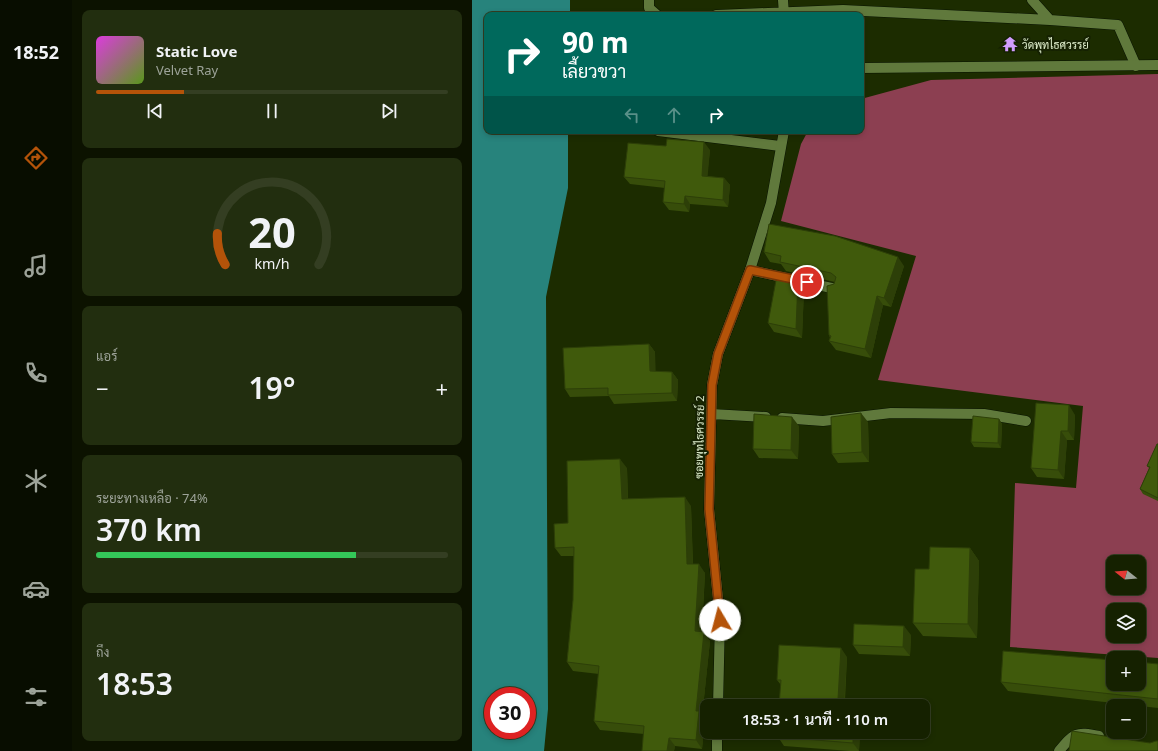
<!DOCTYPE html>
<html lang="th">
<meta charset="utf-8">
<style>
body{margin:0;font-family:"Noto Sans",Sarabun,sans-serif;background:#222e0f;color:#f1f3f6;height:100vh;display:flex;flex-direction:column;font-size:15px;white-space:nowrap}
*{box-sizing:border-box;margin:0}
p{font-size:13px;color:#9da399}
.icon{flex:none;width:22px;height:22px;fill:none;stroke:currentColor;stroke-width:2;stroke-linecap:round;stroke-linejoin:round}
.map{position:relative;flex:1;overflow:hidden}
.side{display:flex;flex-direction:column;gap:10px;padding:10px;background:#0c1200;width:400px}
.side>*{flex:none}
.banner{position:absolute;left:12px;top:12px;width:380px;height:122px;border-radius:8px;box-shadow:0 2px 6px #0003,0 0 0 1px #343e22;background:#00695c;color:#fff;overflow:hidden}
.needle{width:26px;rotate:287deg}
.tools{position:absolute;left:634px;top:555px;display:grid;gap:8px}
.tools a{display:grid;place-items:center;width:40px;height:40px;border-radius:8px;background:#152100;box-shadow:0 2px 6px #0003,0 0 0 1px #343e22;font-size:20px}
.speed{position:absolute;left:12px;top:687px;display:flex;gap:8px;font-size:20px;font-weight:700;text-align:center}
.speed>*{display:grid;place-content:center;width:52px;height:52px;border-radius:50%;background:#152100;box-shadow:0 2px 6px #0003,0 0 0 1px #343e22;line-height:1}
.speed .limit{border:6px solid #d22;background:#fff;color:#111}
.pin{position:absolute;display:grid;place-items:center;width:34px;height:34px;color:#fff;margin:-17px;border:2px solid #fff;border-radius:50%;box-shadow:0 1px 4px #0007}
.me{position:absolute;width:44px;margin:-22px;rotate:352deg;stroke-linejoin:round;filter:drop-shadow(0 0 3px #0008)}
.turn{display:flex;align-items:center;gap:14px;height:84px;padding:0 12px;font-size:18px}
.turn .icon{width:52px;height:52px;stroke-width:2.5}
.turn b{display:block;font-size:28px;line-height:34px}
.lanes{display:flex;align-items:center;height:38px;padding:0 12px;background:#0003;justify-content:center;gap:20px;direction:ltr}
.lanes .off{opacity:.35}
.big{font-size:30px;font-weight:600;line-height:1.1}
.side .card{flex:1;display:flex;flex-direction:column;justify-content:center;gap:6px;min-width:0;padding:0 14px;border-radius:8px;background:#222e0f}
.side .dial{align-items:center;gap:0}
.dial svg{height:104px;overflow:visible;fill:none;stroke:#343e22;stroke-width:7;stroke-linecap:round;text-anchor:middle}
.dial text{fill:#f1f3f6;stroke:none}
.song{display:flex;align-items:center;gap:12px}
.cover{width:48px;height:48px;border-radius:6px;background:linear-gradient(135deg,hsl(300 70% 55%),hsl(90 70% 35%))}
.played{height:4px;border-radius:2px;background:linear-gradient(90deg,#b45309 25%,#343e22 25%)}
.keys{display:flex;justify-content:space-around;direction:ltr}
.heat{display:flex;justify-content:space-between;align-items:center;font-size:22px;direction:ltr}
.charge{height:6px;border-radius:3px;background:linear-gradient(90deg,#34c759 74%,#343e22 0)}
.trip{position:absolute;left:228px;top:699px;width:230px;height:40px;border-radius:8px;background:#152100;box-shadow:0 2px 6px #0003,0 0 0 1px #343e22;font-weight:600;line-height:40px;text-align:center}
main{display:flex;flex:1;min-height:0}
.tabs{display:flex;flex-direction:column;width:72px;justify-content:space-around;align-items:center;background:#080d00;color:#9da399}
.tabs .icon{width:28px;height:28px}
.tabs .selected{color:#b45309}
.tabs b{font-size:18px;color:#f1f3f6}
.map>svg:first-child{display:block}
.forest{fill:#8c3f51;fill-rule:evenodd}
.water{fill:#27837c;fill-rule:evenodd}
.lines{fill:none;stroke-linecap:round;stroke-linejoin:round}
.service-casing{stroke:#081300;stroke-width:11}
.minor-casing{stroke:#081300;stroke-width:11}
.service{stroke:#60793c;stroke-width:10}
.minor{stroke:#60793c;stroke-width:10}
.wall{fill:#374d0a}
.shaded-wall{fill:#2d3f08}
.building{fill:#405a0c;stroke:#2d3f08}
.route-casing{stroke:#753606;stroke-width:10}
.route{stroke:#b45309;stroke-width:7}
.labels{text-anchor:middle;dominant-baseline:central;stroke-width:4;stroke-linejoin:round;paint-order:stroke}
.poi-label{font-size:11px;fill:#e1f0cf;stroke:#152102;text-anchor:start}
.street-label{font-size:11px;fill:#e1f0cf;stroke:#152102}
</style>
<main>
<nav class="tabs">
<b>18:52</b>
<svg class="icon selected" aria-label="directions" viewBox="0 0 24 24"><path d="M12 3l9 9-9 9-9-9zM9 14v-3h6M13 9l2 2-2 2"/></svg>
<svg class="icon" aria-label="music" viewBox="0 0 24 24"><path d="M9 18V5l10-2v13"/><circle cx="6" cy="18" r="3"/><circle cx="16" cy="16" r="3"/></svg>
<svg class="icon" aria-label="phone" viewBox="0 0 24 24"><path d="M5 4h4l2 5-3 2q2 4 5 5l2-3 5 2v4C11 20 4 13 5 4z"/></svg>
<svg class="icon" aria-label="climate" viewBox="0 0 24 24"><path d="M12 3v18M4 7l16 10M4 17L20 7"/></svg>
<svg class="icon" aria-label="car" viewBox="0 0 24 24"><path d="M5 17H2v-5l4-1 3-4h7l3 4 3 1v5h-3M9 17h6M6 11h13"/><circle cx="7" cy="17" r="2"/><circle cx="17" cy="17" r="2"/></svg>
<svg class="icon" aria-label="filters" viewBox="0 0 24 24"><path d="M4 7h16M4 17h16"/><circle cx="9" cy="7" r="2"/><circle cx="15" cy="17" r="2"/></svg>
</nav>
<section class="side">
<div class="card">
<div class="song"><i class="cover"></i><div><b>Static Love</b><p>Velvet Ray</p></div></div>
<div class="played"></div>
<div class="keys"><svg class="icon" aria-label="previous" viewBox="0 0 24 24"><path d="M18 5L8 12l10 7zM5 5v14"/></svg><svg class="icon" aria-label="pause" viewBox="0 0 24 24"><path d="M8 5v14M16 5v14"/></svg><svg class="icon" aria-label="next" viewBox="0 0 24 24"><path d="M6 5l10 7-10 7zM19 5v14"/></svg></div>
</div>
<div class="card dial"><svg viewBox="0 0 100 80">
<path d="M14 69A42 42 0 1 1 86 69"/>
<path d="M14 69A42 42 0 0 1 8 45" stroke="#b45309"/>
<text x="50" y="56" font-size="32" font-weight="700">20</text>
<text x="50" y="72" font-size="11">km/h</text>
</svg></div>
<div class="card"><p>แอร์</p>
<div class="heat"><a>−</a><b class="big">19°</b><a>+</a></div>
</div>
<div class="card"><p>ระยะทางเหลือ · 74%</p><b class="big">370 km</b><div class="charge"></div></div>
<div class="card"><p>ถึง</p><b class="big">18:53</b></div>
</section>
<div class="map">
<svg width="686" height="751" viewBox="0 0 686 751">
<rect width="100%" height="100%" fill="#1c2c00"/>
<!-- forest -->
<path class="forest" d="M686 74V658L538 647 543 483 604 488 611 406 406 380 444 256 309 221 329 144 336 131H389V99L459 80ZM641 562H667V588H641ZM641 610H667V636H641Z"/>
<!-- water -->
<path class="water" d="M0 0H98V15H15V131H96V188L74 297 76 709 72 751H0ZM21 696H55V730H21Z"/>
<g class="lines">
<!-- service casing -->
<g class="service-casing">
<path id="service" d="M177 0V8L185 15
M311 0 312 15
M560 0 578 20
M244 15 371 10 578 20 646 25 664 66
M186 131 308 146
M278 270 364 289"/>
</g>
<!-- minor casing -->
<g class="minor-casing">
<path id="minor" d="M389 68 686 65
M240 414 294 417
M310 418 351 421 419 413 512 414 554 421
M246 706 248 619 237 509 240 385 246 354 278 270 299 203 312 131
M245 751V732
M587 751C602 733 604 731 627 736"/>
</g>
<!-- service -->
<use href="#service" class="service"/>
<!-- minor -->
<use href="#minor" class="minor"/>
</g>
<!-- wall -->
<path class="wall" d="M238 150 235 176 252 178 258 185 256 207 218 204 217 212 197 210 191 202 193 188 158 184 152 177Z
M292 252 432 266 419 307 411 305 399 358 364 350 357 341 358 338 357 335 363 282 314 271 309 264 298 262Z
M326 279 332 289 330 338 302 332 296 323Z
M177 344 183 352V371L200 372 206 380 205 401 142 404 137 396 98 397 93 389Z
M564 403 603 415 602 440H595L592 479 565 477 559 468Z
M527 419 530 424 529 448 502 447 499 442Z
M396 422 397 462 366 463 360 454Z
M327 426 326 459 287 458 281 449Z
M686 444V501L671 494 668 489 677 468 675 466Z
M155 468 156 499 219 506 221 564 233 573 230 632 238 641 230 717 233 720 230 749 203 746 202 751H170L172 734 128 730 122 721 127 674 101 671 95 662 101 600 102 556H89L83 548 96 523Z
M498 548 507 561 505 638 451 636 441 623 457 569Z
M439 635 438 656 387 654 381 645Z
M375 657 373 700 307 706 309 685 305 680Z
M686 664V708L536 691 529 682Z
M306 732H424V736L388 733 387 751H378L312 746 306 737Z"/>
<!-- shaded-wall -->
<path class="shaded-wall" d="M232 142 238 150 235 183 230 176Z
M252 178 258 185 256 207 251 200Z
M213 196 218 204 217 212 212 204Z
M426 257 432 266 419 307 412 298Z
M326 279 332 289 330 338 324 329Z
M405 296 411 305 399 358 393 349Z
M177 344 183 352 184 379 178 371Z
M200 372 206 380 205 401 200 393Z
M597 405 603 415 602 440 596 431Z
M389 413 396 422 397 462 390 452Z
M320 417 327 426 326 459 319 450Z
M527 419 530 424 529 448 526 443Z
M589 431 595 440 592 479 586 470Z
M148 459 155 468 156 508 150 499Z
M213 497 219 506 221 572 215 564Z
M498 548 507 561 505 638 496 624Z
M227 564 233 573 229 640 223 631Z
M432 626 439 635 438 656 431 647Z
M232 632 238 641 230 717 233 720 230 749 224 740V711Z
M369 648 375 657 372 706 366 699Z
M381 732H387L388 733 387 751 381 743Z
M422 732H424V736Z
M197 738 203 746 202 751H195Z"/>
<!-- building -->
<path class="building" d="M195 139 232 142 230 176 252 178 251 200 213 196 212 204 191 202 193 181 152 177 156 143 194 146Z
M297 224 363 236 426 257 412 298 405 296 393 349 357 341 359 336 357 335 355 286 362 284 364 277 359 273 308 262 309 256 292 252Z
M305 275 326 279 324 329 296 323Z
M177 344 178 371 200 372V393L136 395V388L93 389 91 348Z
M564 403 597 405 596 431H589L586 470 559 468Z
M389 413 390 452 360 454 359 417Z
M282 414 320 417 319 450 281 449Z
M501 416 527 419 526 443 499 442Z
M685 444H686V498L668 489 678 467 675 466Z
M148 459 150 499 213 497 215 564H227L223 631 232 632 224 711H227L224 740 197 738 195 751H170L172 726 122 721 127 666 95 662 101 600 102 547 83 548 82 524 96 523 95 461Z
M458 547 498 548 496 624 441 623 443 569H457Z
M382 624 432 626 431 647 381 645Z
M307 645 369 648 366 699 420 702 419 706H307L309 680H305Z
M531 651 641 660V684H667V662L686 664V699L529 682Z
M600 731 678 743 684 741H686V751H597Z
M306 732H381V743L306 737Z"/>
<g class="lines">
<!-- route casing -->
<g class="route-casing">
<path id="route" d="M248 620 237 509 240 385 246 354 278 270 335 282"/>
</g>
<!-- route -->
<use href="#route" class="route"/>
</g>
<!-- icons -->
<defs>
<g id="temple-bare" transform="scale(1.2)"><path d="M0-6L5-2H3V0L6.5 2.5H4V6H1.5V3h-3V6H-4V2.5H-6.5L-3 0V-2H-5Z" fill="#d19dfe" stroke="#152102" stroke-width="2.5" paint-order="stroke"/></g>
</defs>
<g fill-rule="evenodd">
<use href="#temple-bare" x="538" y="44"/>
</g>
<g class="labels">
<!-- poi labels -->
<g class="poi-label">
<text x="550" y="44">วัดพุทไธศวรรย์</text>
</g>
<!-- street labels -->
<g class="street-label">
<text transform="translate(227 437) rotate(-89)">ซอยพุทไธศวรรย์ 2</text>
</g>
</g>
</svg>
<div class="tools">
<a><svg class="needle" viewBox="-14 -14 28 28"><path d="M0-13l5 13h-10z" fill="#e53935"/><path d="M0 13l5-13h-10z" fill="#9da399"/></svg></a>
<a><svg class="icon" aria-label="layers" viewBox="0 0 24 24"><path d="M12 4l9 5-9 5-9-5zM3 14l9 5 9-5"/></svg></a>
<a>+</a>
<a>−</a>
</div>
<div class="speed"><div class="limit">30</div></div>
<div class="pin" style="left:335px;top:282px;background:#d93025"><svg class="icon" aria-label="arrive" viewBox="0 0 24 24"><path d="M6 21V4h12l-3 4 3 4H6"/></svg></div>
<svg class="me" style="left:248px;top:620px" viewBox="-20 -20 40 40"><circle r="19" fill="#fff"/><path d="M0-13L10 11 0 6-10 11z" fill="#b45309"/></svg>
<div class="trip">18:53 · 1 นาที · 110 m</div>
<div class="banner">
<div class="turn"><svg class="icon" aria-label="right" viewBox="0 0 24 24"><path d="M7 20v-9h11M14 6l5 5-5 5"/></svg><div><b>90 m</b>เลี้ยวขวา</div></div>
<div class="lanes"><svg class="icon off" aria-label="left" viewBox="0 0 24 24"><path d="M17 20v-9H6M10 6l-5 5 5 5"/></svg><svg class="icon off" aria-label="ahead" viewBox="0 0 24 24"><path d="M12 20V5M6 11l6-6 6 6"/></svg><svg class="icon" aria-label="right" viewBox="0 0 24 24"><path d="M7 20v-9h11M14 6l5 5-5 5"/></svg></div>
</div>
</div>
</main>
